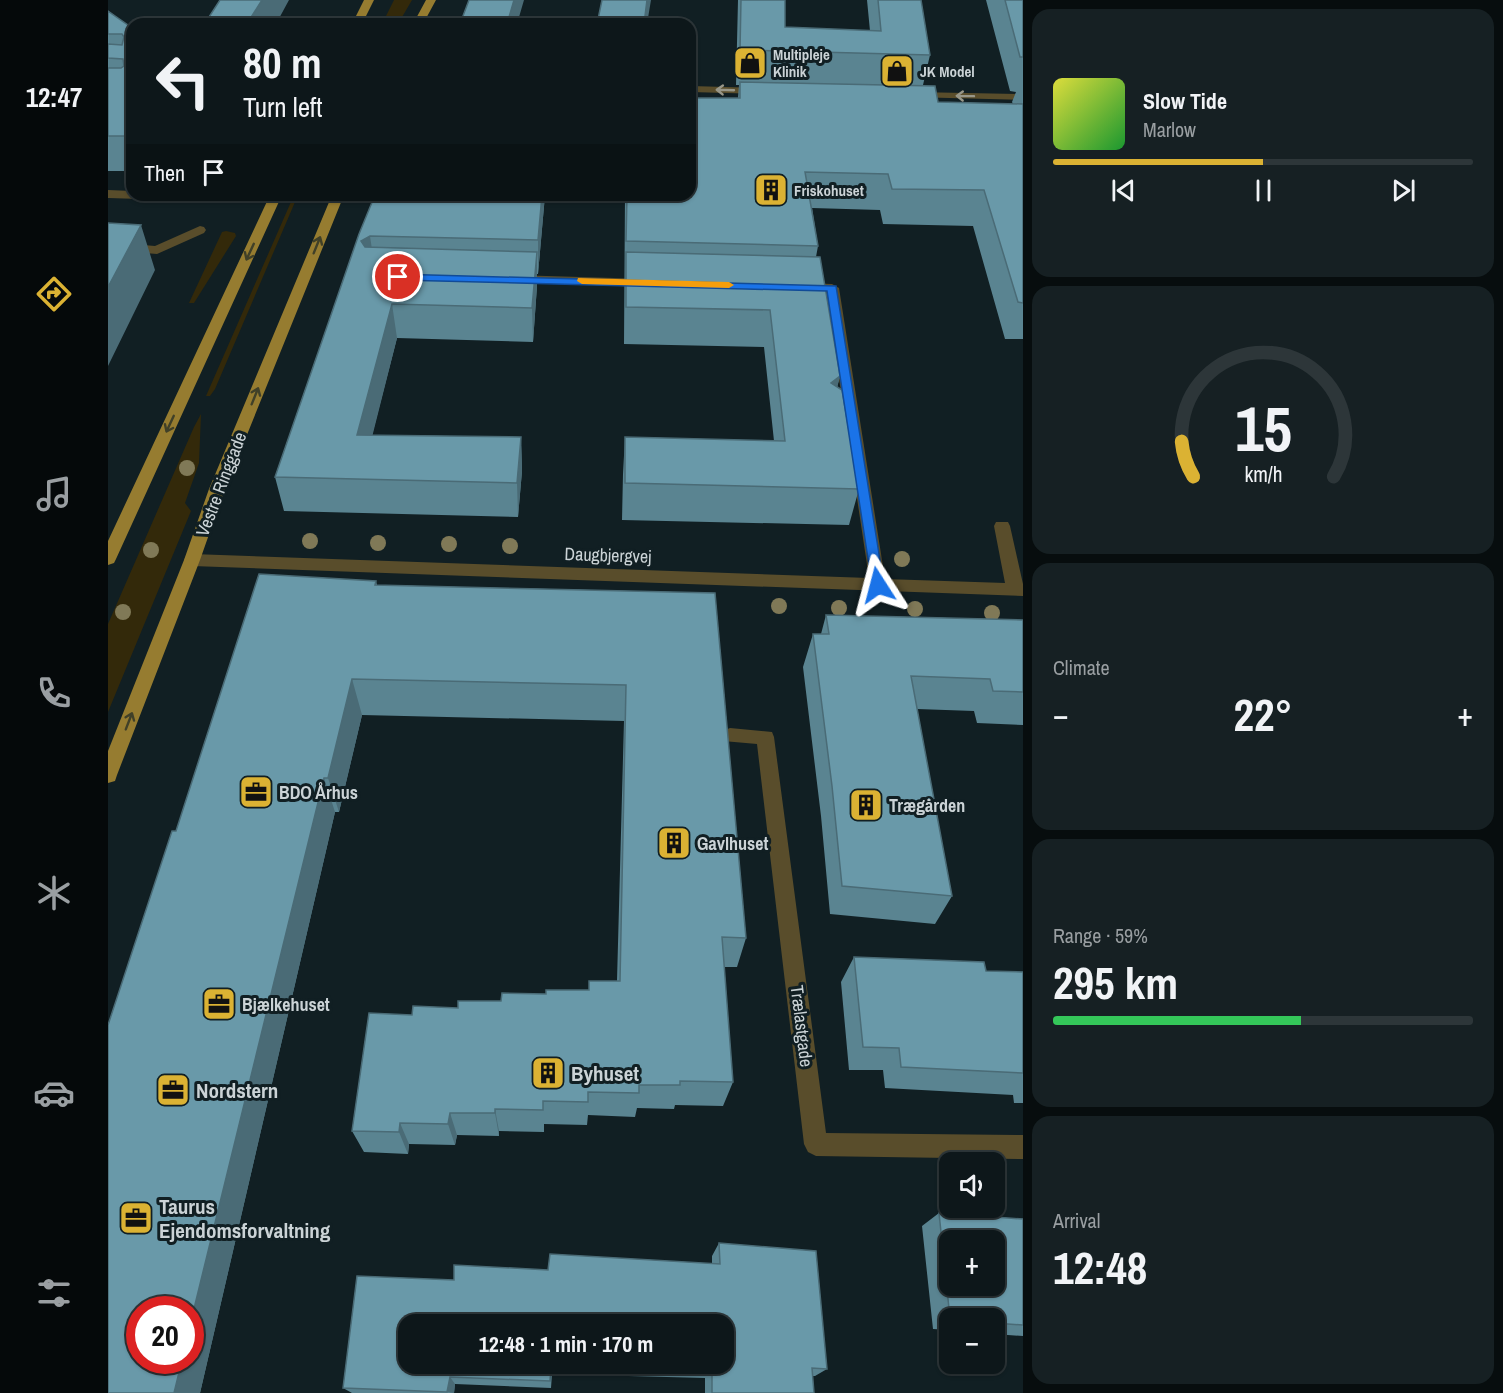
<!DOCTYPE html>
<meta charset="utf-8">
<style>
body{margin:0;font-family:"Archivo Narrow",sans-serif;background:#162023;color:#f1f3f6;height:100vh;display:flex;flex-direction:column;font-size:22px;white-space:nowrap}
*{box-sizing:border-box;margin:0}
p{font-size:20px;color:#9a9fa2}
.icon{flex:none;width:33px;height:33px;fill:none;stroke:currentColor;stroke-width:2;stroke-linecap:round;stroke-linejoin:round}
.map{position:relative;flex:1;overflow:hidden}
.panel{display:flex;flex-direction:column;gap:9px;padding:9px;background:#070d0e;width:480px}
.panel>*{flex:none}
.top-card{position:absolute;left:18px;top:18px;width:570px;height:183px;border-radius:18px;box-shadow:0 2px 4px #0004,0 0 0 2px #2d3639;background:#0d171a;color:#f1f3f6;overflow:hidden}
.buttons{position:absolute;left:831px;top:1152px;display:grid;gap:12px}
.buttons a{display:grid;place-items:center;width:66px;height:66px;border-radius:12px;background:#0d171a;box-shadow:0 2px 4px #0004,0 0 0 2px #2d3639;font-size:30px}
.speed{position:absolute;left:18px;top:1296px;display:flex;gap:12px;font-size:30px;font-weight:700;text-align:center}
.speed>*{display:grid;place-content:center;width:78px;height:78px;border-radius:50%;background:#0d171a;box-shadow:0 2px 4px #0004,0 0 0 2px #2d3639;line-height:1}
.speed .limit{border:9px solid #d22;background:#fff;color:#111}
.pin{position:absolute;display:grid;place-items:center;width:51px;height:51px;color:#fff;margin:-26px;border:3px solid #fff;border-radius:50%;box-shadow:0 2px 6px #0007}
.me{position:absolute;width:66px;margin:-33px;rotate:351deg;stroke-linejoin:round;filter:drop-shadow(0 0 4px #0008)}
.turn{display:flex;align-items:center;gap:21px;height:126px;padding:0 18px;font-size:27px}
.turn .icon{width:78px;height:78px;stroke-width:2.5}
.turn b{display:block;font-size:42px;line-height:51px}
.then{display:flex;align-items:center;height:57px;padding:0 18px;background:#0003;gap:12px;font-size:22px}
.big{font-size:45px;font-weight:700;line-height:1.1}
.panel .tile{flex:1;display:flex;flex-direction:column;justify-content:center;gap:9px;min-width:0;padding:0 21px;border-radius:18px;background:#162023}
.panel .dial{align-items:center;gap:0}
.dial svg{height:156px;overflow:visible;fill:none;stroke:#2d3639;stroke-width:7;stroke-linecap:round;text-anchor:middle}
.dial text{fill:#f1f3f6;stroke:none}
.song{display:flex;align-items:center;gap:18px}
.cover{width:72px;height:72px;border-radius:9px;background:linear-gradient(135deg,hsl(60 70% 55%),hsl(130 70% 35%))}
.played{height:6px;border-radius:3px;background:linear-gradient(90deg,#dbb233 50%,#2d3639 50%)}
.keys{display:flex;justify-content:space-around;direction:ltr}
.heat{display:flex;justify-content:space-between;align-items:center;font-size:33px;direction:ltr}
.charge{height:9px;border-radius:4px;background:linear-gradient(90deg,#34c759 59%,#2d3639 0)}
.trip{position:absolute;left:290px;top:1314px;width:336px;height:60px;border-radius:18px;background:#0d171a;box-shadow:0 2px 4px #0004,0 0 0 2px #2d3639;font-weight:700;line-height:60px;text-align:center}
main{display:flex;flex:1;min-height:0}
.tabs{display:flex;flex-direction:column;width:108px;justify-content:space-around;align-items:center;background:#05090a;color:#9a9fa2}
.tabs .icon{width:42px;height:42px}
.tabs .selected{color:#dbb233}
.tabs b{font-size:27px;color:#f1f3f6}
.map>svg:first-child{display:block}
.green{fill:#33290a}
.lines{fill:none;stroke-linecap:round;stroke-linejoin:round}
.minor{fill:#594d2b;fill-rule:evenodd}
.major{fill:#967c30;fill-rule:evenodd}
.tree{fill:#807957}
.wall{fill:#5a8491}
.shaded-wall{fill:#4a6b76}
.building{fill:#6999a9;stroke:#4a6b76;stroke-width:1.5;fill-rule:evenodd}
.oneway{stroke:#989789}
.oneway2{stroke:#404028}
.route{fill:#1a73e8;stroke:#114b97;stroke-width:1.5}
.slow{fill:#f59e0b}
.labels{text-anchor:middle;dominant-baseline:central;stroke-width:6;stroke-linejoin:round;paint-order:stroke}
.far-poi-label{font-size:15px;font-weight:bold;fill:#cbd3d6;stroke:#111f23;text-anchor:start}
.street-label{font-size:18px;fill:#cbd3d6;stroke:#111f23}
.poi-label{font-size:18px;font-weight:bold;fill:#cbd3d6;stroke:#111f23;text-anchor:start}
.near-poi-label{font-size:21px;font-weight:bold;fill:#cbd3d6;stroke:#111f23;text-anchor:start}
</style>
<main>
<nav class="tabs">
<b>12:47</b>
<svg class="icon selected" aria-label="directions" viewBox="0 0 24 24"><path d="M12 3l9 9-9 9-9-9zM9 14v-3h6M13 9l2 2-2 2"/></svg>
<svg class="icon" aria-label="music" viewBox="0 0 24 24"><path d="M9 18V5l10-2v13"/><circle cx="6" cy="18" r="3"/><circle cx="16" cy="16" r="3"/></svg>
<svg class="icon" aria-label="phone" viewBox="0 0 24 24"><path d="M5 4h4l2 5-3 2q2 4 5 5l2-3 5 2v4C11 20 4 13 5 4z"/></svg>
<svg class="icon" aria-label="climate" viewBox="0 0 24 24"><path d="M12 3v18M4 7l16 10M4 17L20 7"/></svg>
<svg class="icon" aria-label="car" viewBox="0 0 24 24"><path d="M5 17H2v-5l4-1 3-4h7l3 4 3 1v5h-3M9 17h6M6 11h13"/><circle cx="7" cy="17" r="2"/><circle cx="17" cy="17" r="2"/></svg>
<svg class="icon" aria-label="filters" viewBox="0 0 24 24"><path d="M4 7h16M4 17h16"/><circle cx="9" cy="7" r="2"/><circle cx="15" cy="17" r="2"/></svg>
</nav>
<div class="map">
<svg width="915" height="1393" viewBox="0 0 915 1393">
<rect width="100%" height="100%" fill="#111f23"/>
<!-- green -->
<path class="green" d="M286 0H304L290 24H274Z
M186 195H190L107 389 102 396H98Z
M118 231 127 233 128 236 86 303H81L114 232Z
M93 414 91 463 77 503 83 511 0 712V624L86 427Z"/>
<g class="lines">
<!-- minor -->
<path class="minor" d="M582 86 655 88 660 91 655 94 582 92Z
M806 92 915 94V100L802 97 800 95Z
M0 190 24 191V195H166L172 199 166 203 0 198Z
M92 226 96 227 98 230 96 233 49 254 0 250V242L47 246Z
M405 275 540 279 547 283 540 287 400 282 398 279Z
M693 283 724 284 731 288 777 579 897 583 886 526 888 522H900L902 526 915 584V596L84 566 78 564 76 560 78 556 84 554 761 578 718 292 688 290 686 287 688 284Z
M622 728 664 732 666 737 718 1133 915 1135V1159L708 1156 700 1152 696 1144 649 744 615 741 613 736 615 731Z"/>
<!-- major -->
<path class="major" d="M256 0H266L254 24H244Z
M318 0H328L315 24H305Z
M162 195H174L8 559 6 563 0 565V541Z
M224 195H236L117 489 92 560 9 775 7 781 0 783V751L76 560 101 489Z"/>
</g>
<!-- trees -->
<g class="tree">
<circle cx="79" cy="468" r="8"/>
<circle cx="202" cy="541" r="8"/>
<circle cx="270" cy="543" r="8"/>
<circle cx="341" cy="544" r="8"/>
<circle cx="402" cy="546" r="8"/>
<circle cx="43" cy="550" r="8"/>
<circle cx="794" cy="559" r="8"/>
<circle cx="671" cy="606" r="8"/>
<circle cx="731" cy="608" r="8"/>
<circle cx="807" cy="609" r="8"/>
<circle cx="15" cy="612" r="8"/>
<circle cx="884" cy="613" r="8"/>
</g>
<!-- wall -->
<path class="wall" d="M112 0 168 24H103L101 17Z
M630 0H677V27L762 31 759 0H813L822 55 815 85 830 102 905 104 904 102 908 92 902 91 878 0H915V339H897L865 226 775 224 772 210 704 208 710 246 708 257 732 376 729 387 751 489 741 525 514 520 515 474 517 437 666 441 656 347 516 344 517 195H582L630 98 631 85H628Z
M0 11 24 28V171H0Z
M437 195 430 274H429V286L425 342 289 338 264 435 413 437 414 471 410 517 176 511 167 477 251 234Z
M268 581 269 585 607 593 638 938 629 967H616L625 1082 615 1106 567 1105 566 1109 529 1108 527 1117 480 1115 479 1125 436 1124V1132L391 1131V1136L349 1135 347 1145 301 1144 300 1154 256 1152 244 1131 304 1015 438 994 481 990 509 981 516 721 254 715 231 812H227L92 1393H0L68 831Z
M718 615 915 620V725L869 723 866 711 809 709 844 896 827 924 722 914 713 816 695 667 705 634H713Z
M746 957 878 971 915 972V1103H906L905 1095 777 1088 775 1070H741L733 982Z
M831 1213 915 1219V1336L886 1334V1318H842V1330L825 1329 814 1226Z
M611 1243 719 1369 707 1376H704L706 1393H597V1378L444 1374 443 1388 347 1384 346 1393H244L235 1388 346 1280 440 1270 604 1263V1256Z"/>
<!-- shaded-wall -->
<path class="shaded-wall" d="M154 0H181L168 24H143L142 19Z
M406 0H416L409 24H399Z
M539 0H543L539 24H536Z
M434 195H437L430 274V240Z
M33 225 47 270 0 366V287Z
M262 236 267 270 253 241Z
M429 252V286L425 342 424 308Z
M284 304 289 338 256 469 249 435Z
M732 376 723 413V383Z
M413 437 414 471 410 517 409 483Z
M244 679 254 715 231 812 220 778Z
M216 778 227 812 92 1393H66L74 1360H82V1325Z
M387 1109 391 1131V1136L387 1113Z
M342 1113 349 1135 347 1145 340 1124Z
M292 1123 301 1144 300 1154 291 1132Z
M342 1377 347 1384 346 1393 339 1392Z"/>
<!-- building -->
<path class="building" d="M112 0H154L142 19 101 17Z
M361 0H406L399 24H352Z
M494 0H539L536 24H489Z
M633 0H677V27L773 31 770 0H813L822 55 632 50Z
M897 0H915V57H912Z
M0 11 24 28V136H0V68H13L16 66 15 59 0 58V44L14 45 16 37 14 34H0Z
M632 82 827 86 830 102 915 104V303L910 302 876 190 784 189 780 174 697 172 710 246 518 241 519 195H582V98H632Z
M267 195H434L430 240 262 236 253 241 257 247 429 252 424 308 284 304 249 435 413 437 409 483 167 477 251 234Z
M0 223 33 225 0 287Z
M518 252 712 257 732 376 723 383 734 390 751 489 517 483V437L677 441 662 310 518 307Z
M151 574 268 581 267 585 607 593 638 938 614 937 625 1082 572 1081V1085H531V1093L480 1092V1102L435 1101V1110L387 1109V1113H342L340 1124 292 1123 291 1132 244 1131 261 1013 304 1015 305 1006 350 1008V1001H393L394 993 438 994V990H481V981H512L518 685 244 679 220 778H216L82 1325V1310H32V1360H74L66 1393H0V1025L64 831H68Z
M718 615 915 620V692L885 691 882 679 803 676 844 896 734 886 724 786 705 634H721Z
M746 957 876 962 878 971 915 972V1073L793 1067 791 1048 755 1047Z
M831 1213 915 1219V1325L886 1323V1318H842ZM842 1240H886V1286H842Z
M611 1243 708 1251 719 1369 704 1368 706 1393H604V1371L443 1367 442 1381 342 1377 339 1392 235 1388 249 1276 346 1280V1265L440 1270 442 1254 612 1264ZM300 1324H615V1364H300Z"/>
<!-- one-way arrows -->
<defs><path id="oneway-shaft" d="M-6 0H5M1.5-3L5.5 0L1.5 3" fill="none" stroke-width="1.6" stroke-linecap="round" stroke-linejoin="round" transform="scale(1.5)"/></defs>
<g class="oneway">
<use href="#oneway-shaft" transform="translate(617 90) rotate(-178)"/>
<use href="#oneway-shaft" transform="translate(857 96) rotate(-179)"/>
</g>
<g class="oneway2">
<use href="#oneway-shaft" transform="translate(209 245) rotate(-68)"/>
<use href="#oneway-shaft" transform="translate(142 252) rotate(115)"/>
<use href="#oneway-shaft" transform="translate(147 396) rotate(-68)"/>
<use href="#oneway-shaft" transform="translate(62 424) rotate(115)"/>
<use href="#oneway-shaft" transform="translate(21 721) rotate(-69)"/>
</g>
<!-- route -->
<path class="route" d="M287 274 728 286 776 585 774 588 770 589 764 585 719 291 290 280 285 277Z"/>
<!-- slow -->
<path class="slow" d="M470 278 621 282 626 285 621 288 474 284 469 281Z"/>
<!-- icons -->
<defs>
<g id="shop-square" transform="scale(1.725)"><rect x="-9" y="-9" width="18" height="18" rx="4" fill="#dbb233" stroke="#111f23"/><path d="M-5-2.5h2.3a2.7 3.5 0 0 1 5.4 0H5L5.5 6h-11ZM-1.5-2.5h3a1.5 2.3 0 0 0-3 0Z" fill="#111"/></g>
<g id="building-square" transform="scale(1.725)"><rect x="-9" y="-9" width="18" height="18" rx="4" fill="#dbb233" stroke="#111f23"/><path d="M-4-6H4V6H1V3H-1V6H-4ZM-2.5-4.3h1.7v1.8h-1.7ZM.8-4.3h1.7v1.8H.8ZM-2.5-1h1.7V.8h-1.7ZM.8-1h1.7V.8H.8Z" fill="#111"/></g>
<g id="office-square" transform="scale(1.725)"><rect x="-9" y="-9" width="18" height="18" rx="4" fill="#dbb233" stroke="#111f23"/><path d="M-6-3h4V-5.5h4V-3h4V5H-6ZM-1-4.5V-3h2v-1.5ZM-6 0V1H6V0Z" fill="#111"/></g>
</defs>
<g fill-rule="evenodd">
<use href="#shop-square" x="642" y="63"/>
<use href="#shop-square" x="789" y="71"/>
<use href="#building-square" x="663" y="190"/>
<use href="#office-square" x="148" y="792"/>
<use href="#building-square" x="758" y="805"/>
<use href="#building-square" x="566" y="843"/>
<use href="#office-square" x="111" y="1004"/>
<use href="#building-square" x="440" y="1073"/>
<use href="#office-square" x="65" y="1090"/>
<use href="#office-square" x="28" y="1218"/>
</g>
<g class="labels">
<!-- far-poi labels -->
<g class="far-poi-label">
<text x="665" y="54">Multipleje<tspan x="665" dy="17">Klinik</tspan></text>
<text x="812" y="71">JK Model</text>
<text x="686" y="190">Friskohuset</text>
</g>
<!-- street labels -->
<g class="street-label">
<text transform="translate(113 484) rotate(-69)">Vestre Ringgade</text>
<text transform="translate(500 555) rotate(2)">Daugbjergvej</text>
<text transform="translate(694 1026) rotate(83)">Trælastgade</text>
</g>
<!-- poi labels -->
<g class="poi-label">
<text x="171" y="792">BDO Århus</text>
<text x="781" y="805">Trægården</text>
<text x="589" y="843">Gavlhuset</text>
<text x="134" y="1004">Bjælkehuset</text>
</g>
<!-- near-poi labels -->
<g class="near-poi-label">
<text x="463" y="1073">Byhuset</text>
<text x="88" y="1090">Nordstern</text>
<text x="51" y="1206">Taurus<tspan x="51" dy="24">Ejendomsforvaltning</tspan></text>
</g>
</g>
</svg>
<div class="buttons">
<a><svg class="icon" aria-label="sound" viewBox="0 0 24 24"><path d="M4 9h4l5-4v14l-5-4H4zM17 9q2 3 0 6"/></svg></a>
<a>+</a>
<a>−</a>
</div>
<div class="speed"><div class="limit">20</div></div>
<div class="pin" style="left:290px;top:277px;background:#d93025"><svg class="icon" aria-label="arrive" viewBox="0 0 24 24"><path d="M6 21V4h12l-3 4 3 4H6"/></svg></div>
<svg class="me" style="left:770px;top:585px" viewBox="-20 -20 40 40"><path d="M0-17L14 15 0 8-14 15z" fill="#1a73e8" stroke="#fff" stroke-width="4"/></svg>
<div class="trip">12:48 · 1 min · 170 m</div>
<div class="top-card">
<div class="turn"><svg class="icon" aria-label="left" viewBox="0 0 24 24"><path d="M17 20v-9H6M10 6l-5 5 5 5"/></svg><div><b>80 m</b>Turn left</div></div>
<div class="then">Then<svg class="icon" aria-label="arrive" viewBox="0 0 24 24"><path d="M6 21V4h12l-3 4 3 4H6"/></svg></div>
</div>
</div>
<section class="panel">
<div class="tile">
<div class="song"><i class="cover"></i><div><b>Slow Tide</b><p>Marlow</p></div></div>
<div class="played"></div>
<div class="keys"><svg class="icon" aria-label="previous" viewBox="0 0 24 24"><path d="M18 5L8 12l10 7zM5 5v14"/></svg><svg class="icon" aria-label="pause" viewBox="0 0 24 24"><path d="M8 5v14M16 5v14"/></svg><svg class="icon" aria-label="next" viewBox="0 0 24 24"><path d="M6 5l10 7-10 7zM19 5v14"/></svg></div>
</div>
<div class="tile dial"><svg viewBox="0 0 100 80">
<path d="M14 69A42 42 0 1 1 86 69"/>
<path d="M14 69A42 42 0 0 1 8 51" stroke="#dbb233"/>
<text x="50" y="56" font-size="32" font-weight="700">15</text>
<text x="50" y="72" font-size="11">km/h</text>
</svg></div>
<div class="tile"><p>Climate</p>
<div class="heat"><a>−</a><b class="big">22°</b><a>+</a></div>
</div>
<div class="tile"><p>Range · 59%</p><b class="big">295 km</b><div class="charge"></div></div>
<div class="tile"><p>Arrival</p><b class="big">12:48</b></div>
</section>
</main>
